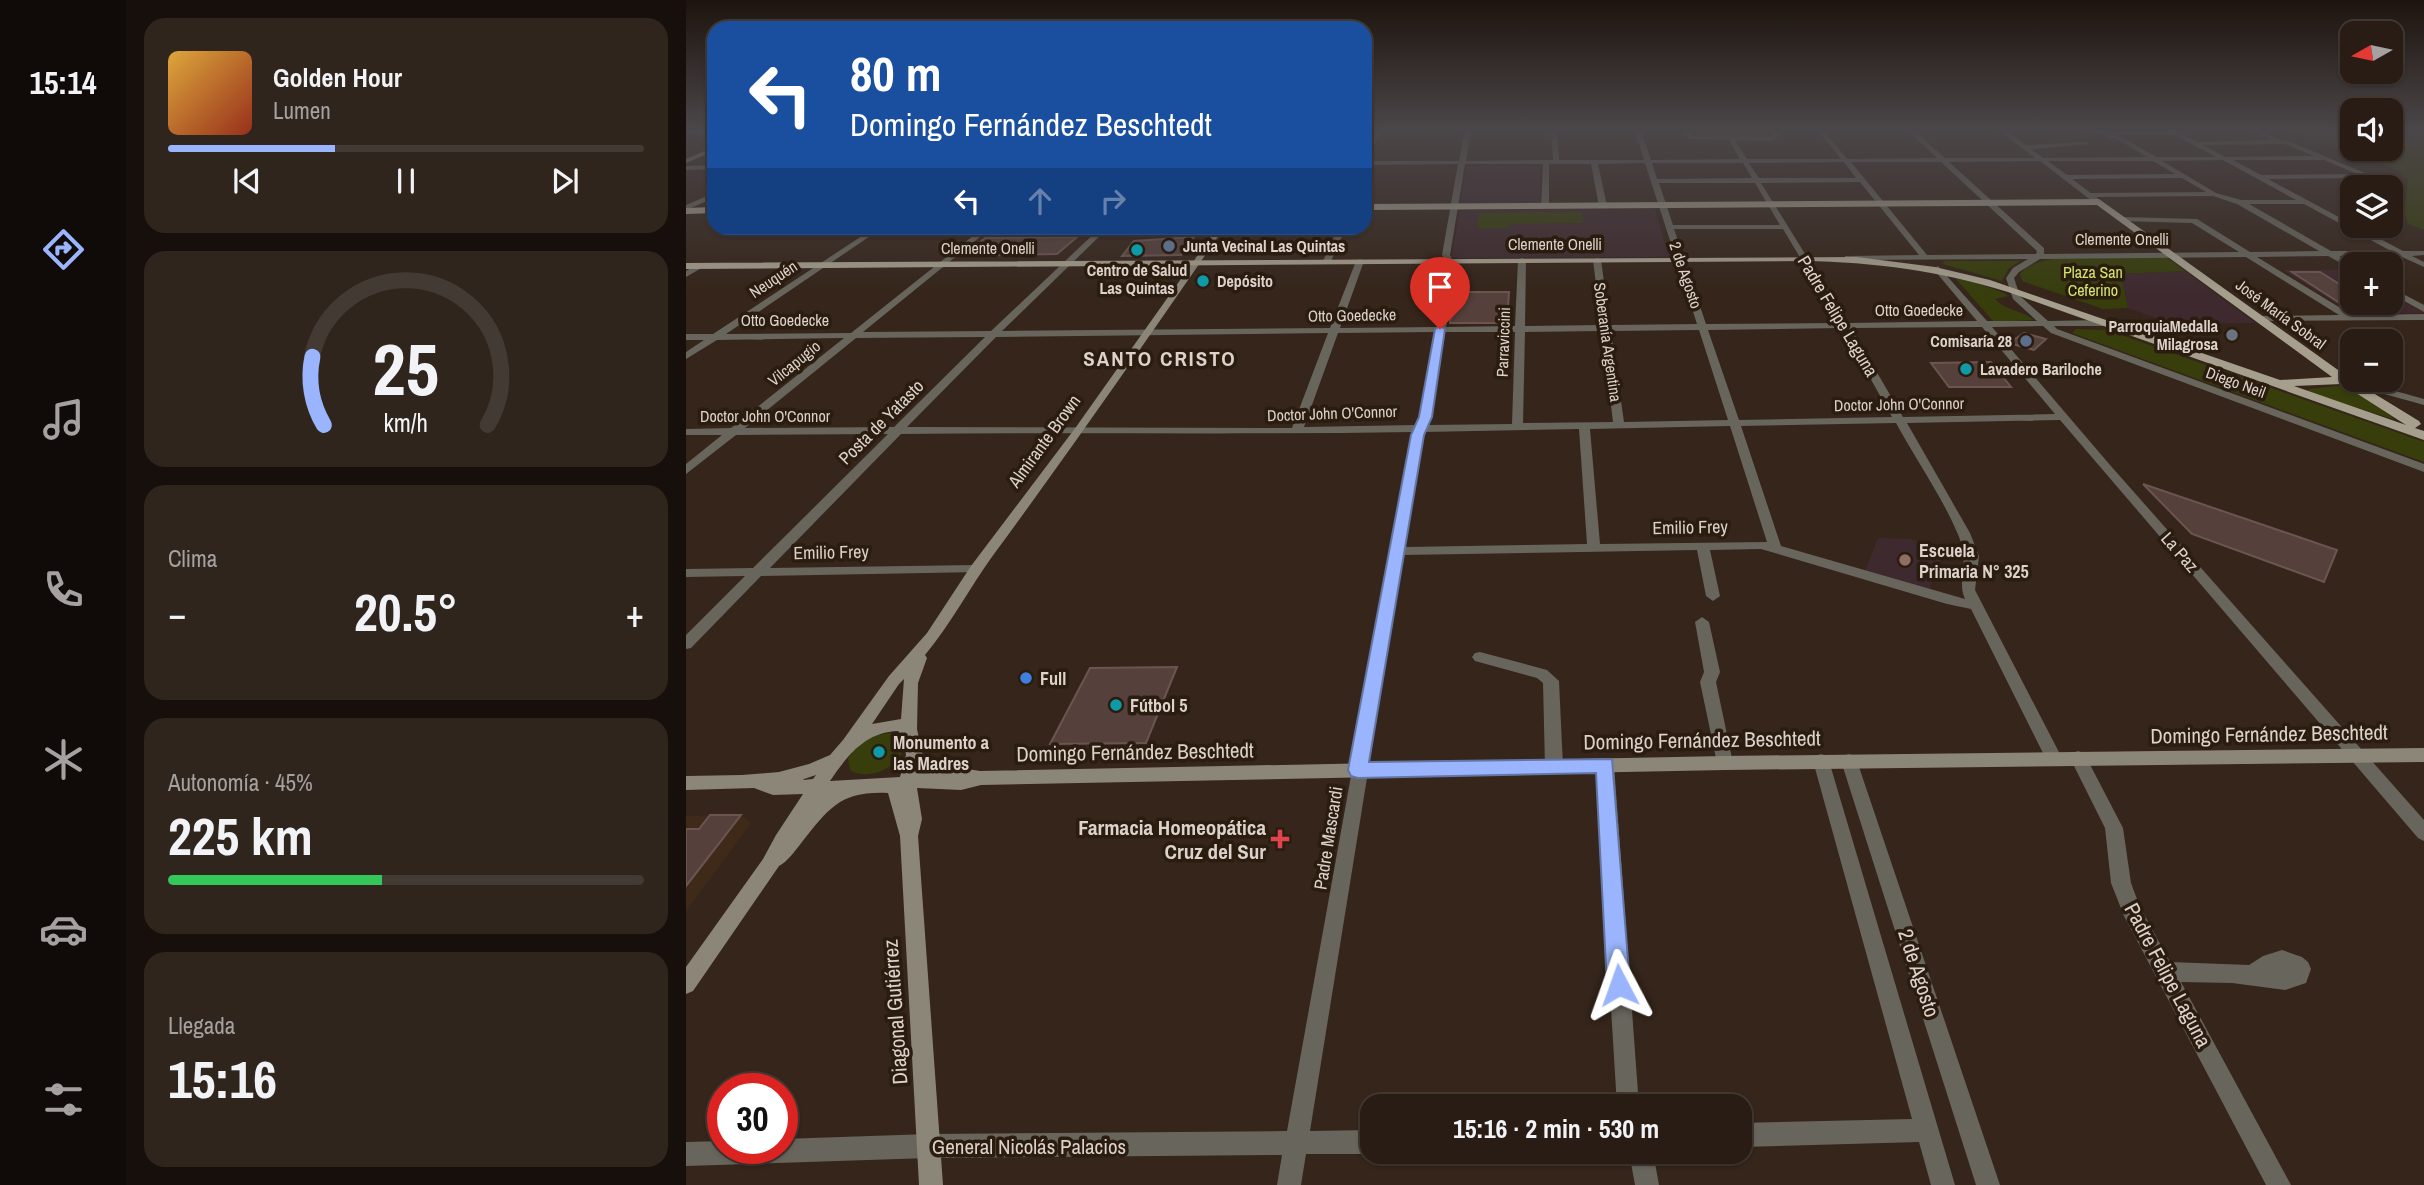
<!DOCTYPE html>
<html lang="es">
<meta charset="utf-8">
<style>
body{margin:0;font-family:"Archivo Narrow",sans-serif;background:#30251d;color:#f1f3f6;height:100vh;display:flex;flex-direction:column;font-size:26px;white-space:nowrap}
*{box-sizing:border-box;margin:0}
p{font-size:23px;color:#a5a1a0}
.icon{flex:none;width:38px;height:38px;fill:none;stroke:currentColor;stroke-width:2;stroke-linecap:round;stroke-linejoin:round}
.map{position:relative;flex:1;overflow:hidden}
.side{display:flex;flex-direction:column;gap:18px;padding:18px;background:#160f0b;width:560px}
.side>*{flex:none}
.guide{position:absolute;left:21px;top:21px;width:665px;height:214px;border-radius:21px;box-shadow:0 2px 5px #0004,0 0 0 2px #443a34;background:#1a4fa0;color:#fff;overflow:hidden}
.needle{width:46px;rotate:261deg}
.controls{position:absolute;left:1654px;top:21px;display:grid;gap:14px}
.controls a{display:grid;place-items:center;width:63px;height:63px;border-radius:14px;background:#281c14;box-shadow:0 2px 5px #0004,0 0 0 2px #443a34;font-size:35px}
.speed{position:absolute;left:21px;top:1073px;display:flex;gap:14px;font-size:35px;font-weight:700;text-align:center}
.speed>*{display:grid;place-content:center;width:91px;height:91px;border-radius:50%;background:#281c14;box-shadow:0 2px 5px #0004,0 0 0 2px #443a34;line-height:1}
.speed .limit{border:10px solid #d22;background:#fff;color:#111}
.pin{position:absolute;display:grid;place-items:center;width:60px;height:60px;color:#fff;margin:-72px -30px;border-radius:50% 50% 50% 0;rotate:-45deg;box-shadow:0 0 7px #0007}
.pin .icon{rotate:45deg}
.me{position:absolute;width:77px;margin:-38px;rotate:356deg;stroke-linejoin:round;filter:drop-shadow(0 0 5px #0008)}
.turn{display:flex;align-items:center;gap:24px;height:147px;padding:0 28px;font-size:32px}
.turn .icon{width:91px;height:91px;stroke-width:2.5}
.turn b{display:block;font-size:49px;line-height:60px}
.lanes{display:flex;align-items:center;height:66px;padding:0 28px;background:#0003;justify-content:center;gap:35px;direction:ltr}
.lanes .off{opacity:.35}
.big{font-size:52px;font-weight:800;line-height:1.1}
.side .card{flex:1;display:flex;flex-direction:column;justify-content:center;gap:10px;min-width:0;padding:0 24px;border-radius:21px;background:#30251d}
.side .dial{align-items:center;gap:0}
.dial svg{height:182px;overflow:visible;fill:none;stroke:#443a34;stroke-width:7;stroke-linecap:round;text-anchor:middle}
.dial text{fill:#f1f3f6;stroke:none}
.song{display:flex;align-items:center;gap:21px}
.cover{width:84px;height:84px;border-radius:10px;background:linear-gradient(135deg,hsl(40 70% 55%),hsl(10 70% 35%))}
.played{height:7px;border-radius:4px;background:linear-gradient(90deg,#9ab5fd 35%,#443a34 35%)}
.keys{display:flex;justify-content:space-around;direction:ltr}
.heat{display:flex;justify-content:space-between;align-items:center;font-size:38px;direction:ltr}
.charge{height:10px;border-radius:5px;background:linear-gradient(90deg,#34c759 45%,#443a34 0)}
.trip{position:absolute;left:674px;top:1094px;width:392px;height:70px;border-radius:21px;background:#281c14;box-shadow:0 2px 5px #0004,0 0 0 2px #443a34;font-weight:800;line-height:70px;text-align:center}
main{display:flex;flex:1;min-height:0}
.dock{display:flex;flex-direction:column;width:126px;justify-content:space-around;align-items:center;background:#100b08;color:#a5a1a0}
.dock .icon{width:49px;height:49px}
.dock .active{color:#9ab5fd}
.dock b{font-size:32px;color:#f1f3f6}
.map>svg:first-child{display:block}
.built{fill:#3f2a1a}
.education{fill:#3e2a2e}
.green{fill:#373e0c}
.building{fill:#55403b;stroke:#6c5550;stroke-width:2}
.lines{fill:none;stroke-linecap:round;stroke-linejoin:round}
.street{fill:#68655c;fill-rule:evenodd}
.secondary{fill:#8b8678;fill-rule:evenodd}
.primary{fill:#a69f8e;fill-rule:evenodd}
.route{fill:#9ab5fd;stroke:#6476a4;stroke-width:2}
.service-dot{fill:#5c6f8a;stroke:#2b1c10;stroke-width:2.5}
.culture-dot{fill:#0f9aa8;stroke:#2b1c10;stroke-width:2.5}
.worship-dot{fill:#6b7280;stroke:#2b1c10;stroke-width:2.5}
.education-dot{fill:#8d6e63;stroke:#2b1c10;stroke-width:2.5}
.shop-dot{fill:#3f7fe0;stroke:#2b1c10;stroke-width:2.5}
.health-dot{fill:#e0444e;stroke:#2b1c10;stroke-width:2.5}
.labels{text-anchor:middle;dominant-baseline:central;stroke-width:7;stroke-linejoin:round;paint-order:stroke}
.far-street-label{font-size:16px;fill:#dcd2ca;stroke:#2b1c10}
.far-poi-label{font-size:16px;font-weight:bold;fill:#dcd2ca;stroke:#2b1c10;text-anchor:start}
.far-park-label{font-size:16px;fill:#d4e76b;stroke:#2b1c10}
.street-label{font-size:18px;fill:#dcd2ca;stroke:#2b1c10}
.poi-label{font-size:18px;font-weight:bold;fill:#dcd2ca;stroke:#2b1c10;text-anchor:start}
.far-district-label{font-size:21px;font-weight:bold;letter-spacing:2px;fill:#dcd2ca;stroke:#2b1c10}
.near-street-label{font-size:21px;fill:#dcd2ca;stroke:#2b1c10}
.near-poi-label{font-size:21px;font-weight:bold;fill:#dcd2ca;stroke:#2b1c10;text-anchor:end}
</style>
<main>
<nav class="dock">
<b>15:14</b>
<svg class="icon active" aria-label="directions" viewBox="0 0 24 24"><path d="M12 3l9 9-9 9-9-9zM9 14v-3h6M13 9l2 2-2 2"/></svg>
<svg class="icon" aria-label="music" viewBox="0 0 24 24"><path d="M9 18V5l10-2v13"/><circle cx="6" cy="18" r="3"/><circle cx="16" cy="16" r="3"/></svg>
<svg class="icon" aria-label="phone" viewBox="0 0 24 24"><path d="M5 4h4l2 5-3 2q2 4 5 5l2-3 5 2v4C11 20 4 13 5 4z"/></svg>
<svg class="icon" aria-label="climate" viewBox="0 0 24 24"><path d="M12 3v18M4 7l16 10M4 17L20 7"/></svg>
<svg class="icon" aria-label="car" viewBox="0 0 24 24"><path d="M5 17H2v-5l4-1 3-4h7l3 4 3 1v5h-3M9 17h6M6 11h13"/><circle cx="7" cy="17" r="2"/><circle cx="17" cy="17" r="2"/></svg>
<svg class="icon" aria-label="filters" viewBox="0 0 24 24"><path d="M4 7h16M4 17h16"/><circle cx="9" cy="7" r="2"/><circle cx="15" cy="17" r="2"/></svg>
</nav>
<section class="side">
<div class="card">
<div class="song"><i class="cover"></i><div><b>Golden Hour</b><p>Lumen</p></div></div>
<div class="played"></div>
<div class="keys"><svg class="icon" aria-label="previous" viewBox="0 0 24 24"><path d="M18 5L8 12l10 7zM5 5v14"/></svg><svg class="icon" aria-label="pause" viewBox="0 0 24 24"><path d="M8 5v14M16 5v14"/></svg><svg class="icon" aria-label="next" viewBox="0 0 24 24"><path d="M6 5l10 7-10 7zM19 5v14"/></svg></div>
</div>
<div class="card dial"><svg viewBox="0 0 100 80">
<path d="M14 69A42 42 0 1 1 86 69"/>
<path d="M14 69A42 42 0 0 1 9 39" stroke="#9ab5fd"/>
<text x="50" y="56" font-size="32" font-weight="700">25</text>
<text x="50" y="72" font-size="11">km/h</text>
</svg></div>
<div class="card"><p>Clima</p>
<div class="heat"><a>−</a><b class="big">20.5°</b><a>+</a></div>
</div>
<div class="card"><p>Autonomía · 45%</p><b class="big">225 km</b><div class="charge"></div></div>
<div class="card"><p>Llegada</p><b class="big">15:16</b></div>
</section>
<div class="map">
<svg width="1738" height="1185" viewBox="0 0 1738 1185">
<rect width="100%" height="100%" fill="#35251a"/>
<!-- built -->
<path class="built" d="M55 815 65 823 0 911V816Z"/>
<!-- education -->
<path class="education" d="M781 166H854V204H774Z
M969 209 983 257 765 258 774 210Z
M1598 270H1664L1666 303H1704L1705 293 1738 313 1666 314Z
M1499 271 1570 323 1487 324 1442 308 1437 284 1429 274Z
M1192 538 1224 539 1259 549 1243 590 1179 571Z"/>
<!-- green -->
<path class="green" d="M1002 128H1079L1081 136 1021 139 1006 136Z
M1597 128H1666V149H1704L1705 128H1738V230L1721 223 1718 209 1722 180 1713 170 1642 144 1637 140 1617 139 1618 135Z
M896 212 897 223 823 224 822 228H791L793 213Z
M1479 256 1499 271 1430 274 1437 284 1442 308 1417 309 1336 281 1334 274C1353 248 1446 257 1479 256Z
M1258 261H1334L1323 268 1316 281 1257 264Z
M1270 279 1282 280 1318 293 1322 296 1309 299C1320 311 1336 310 1348 320L1308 322Z
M1390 329 1421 330 1738 442V462L1386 333Z
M1659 385 1706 417 1707 419 1621 392 1623 389Z
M208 733 219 739C220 764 185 783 164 770L162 758C173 743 188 733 208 733Z"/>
<!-- building -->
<path class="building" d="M391 237 371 254 277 256 299 238Z
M508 237 495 255 436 256 448 241Z
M1606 272H1634L1666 292V311Z
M768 292H823L821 323H764Z
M1338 333 1360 339 1348 350 1323 343Z
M1305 362 1325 387H1263L1245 363Z
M1457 484 1651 550 1638 582 1506 534Z
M491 667 460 743 364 744 404 668Z
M24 815H55L0 886V829H13Z"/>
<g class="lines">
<!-- street -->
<path class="street" d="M679 128H834L785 130 780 161 867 160 865 128H871L873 160H958L948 128H954L965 160 1054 159 1043 140 1003 139 996 128H1002L1007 136 1084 137 1087 135 1082 128H1088L1093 136 1085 141 1049 140 1061 159H1155L1130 128H1136L1161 159 1251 158 1219 128H1225L1259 158H1349L1310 128H1317L1340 145 1400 142 1403 144 1345 149 1357 158 1461 157 1433 140 1392 128H1402L1424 134 1426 131H1483L1478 128H1485L1512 142 1585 140 1559 128C1575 128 1588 140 1602 141L1703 183 1716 195 1715 220 1711 222 1707 220 1708 195 1704 191V187L1674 175 1671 178 1582 179 1666 224V226H1670L1717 251H1738V255L1726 256 1738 262V267L1714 256H1653L1667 264 1666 269 1642 256 1571 257 1666 315 1738 314V320L1570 321 1568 319 1573 316 1653 315 1560 257 1354 259 1333 272 1328 278 1334 296 1362 321 1416 320 1421 323 1416 326H1368L1371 329 1738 464V472L1365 333 1357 326 1306 327 1424 465 1738 820V841L1732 838 1374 420 1221 423 1284 533 1293 556 1289 590 1376 758 1374 763 1368 765 1362 763 1285 609 1261 604 1075 549 1024 550 1034 596 1027 601 1020 596 1011 550 717 555 624 1131 686 1130V1152H692L686 1154H620L615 1185H591L596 1155 243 1158 0 1166V1142L37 1141V1148H96V1139L243 1134 601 1131 727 432C556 435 385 432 215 434L84 568 290 565 297 569 295 572 75 576 5 648 0 649V635L59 576 0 577V569L67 568 202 434 50 435 0 474V464L36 435H0V429L45 428 158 338 31 340 0 359V352L18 340H0V334H27L188 228H196L40 334 165 333 297 228H305L177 332 305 331 414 228H422L316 331 644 328 670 261 674 259 678 261 654 328 751 327 762 267 756 255 772 164 679 165V152L688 131H679ZM779 130 773 161H682L694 131ZM1426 135H1489L1530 157H1470L1437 138ZM1599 144 1628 156 1539 157 1517 145ZM1537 160 1610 200H1555L1530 193 1476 161ZM1547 160H1638L1671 174 1575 175ZM1354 161 1406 201H1412L1411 197 1527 196 1551 204 1633 251 1564 252 1511 219 1437 217 1433 219 1434 221 1506 223 1553 252 1358 254V248L1263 162ZM1362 161H1467L1489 174 1381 175ZM1158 162 1170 178H1073L1063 163ZM1165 162H1255L1351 251 1350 254 1241 255ZM959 163 1011 324 924 325 915 260 911 258 907 260 915 325 839 326 840 260 836 258 832 260 829 326 760 327 770 267 764 255 779 164H857L855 206 859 208 863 206V164H905L913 206 917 208 921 206 912 164ZM966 163H1057L1066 178 971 179ZM1496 178 1520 192 1405 193 1386 179ZM1174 182 1233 255 1162 256H1159V260L1342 259 1327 268 1320 278 1327 299 1351 321H1301L1252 266 1248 269 1249 271 1291 321 1162 323 1075 183ZM973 183H1069L1094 225H987ZM1563 204H1618L1705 251H1645ZM988 229H1097L1153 323 1020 324ZM1296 327 1369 414 1217 417 1165 328ZM1156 328 1206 417 1053 420 1022 330ZM1013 330 1042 420 938 422 925 331ZM916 331 927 422 837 423 839 332ZM750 332 735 417 730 425 618 427 652 333ZM759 332H829L826 424 741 425 745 417ZM642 333 606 428 221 427 310 337ZM299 337 208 427 59 428 170 338ZM1210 423C1230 460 1263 507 1276 545 1282 563 1271 582 1279 599L1095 546 1055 426ZM1044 426 1081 542 914 544 904 429ZM893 429 901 544 719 547 738 432Z
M1704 128H1730L1704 131Z
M0 130H28V134H0Z
M28 165V169L0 170V166Z
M28 193V198L0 210V205Z
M83 228H92L80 236H74V232Z
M652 228H660L645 261 638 263 637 261Z
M12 264 19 266 0 277V271Z
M1704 287 1738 305V312L1704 293Z
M1659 377 1738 399V405L1655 382 1654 380Z
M1016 617 1023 622 1034 672 1030 682 1047 763 1045 768 1039 770 1033 768 1031 763 1014 682 1018 672 1009 622Z
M794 652 861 670 873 681 877 766 874 771 868 773 862 771 859 766 857 683 851 678 789 661 786 657 789 653Z
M1392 751 1398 753 1437 828 1445 883 1454 907 1484 962 1563 965 1577 956 1596 950 1616 957 1622 962 1625 969 1620 983 1599 990 1546 983 1495 982 1605 1185H1580L1438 916 1425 883 1419 828 1384 758 1386 753Z
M1135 754 1141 756 1143 761 1269 1185H1245L1233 1142 1054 1147V1123L1226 1119 1127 761 1129 756Z
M1163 754 1169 756 1171 761 1314 1185H1290L1155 761 1157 756Z
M919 758 925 760 928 765 953 1106H931L910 765 913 760Z
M943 1152H967L973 1185H949Z"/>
<!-- secondary -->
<path class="secondary" d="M28 147V151L0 163V159Z
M531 228H538C462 338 387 447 308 554 284 587 265 624 239 655L241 658 232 683 231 729 236 753 251 764 294 771 1039 756 1738 748V762L1039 770 295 785 275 790 231 788 236 819 232 836 257 1185H233L214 836 202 793C155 791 144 807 116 842 109 851 102 861 93 866L7 991 0 994V967L77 859 90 835 117 794 87 795 68 788 0 790V776L56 775 93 772 123 764 144 755 157 740 203 676 241 633 285 566 390 427ZM218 679 215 719 186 724 213 684ZM212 731 217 736 220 755 214 777 144 781C161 756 179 732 212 731ZM130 775 127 779 117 780 118 779Z"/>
<!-- primary -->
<path class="primary" d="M1413 199 1666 380 1733 421 1735 424 1729 428 1738 431V440L1322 292C1255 271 1188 262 1118 261L0 269V263L1171 257 1249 267 1304 280 1594 380 1646 377 1411 205 679 210V204ZM1656 384 1720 425 1608 386Z
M28 207V213L0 214V208Z"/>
</g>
<!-- sky -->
<linearGradient id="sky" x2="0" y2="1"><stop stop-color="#1d140e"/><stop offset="0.44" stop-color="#4b4649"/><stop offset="1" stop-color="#4b4649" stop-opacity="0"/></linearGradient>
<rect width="1738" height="294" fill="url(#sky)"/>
<!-- route -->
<path class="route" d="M754 326 759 329 746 417 738 435 683 762 926 759 944 985 941 993 933 997 924 993 921 985 910 773 672 778 665 776 662 770 725 435 733 417 749 329Z"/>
<!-- markers -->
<g class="service-dot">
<circle cx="483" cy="246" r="7"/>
<circle cx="1340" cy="341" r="7"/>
</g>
<g class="culture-dot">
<circle cx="451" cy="250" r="7"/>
<circle cx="517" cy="281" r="7"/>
<circle cx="1280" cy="369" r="7"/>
<circle cx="430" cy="705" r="7"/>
<circle cx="193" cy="752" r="7"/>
</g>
<circle class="worship-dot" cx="1546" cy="335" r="7"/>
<circle class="education-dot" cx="1219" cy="560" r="7"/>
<circle class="shop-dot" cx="340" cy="678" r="7"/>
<path class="health-dot" d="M590.5 828.5h7v7h7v7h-7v7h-7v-7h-7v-7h7z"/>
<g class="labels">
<!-- far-street labels -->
<g class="far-street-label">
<text x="1436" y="239">Clemente Onelli</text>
<text x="869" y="244">Clemente Onelli</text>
<text x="302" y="248">Clemente Onelli</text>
<text transform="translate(1000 275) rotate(71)">2 de Agosto</text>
<text transform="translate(87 279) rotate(-34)">Neuquén</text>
<text x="1233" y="310">Otto Goedecke</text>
<text transform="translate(1595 314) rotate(36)">José María Sobral</text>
<text transform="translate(666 315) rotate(-1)">Otto Goedecke</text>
<text x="99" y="320">Otto Goedecke</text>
<text transform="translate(817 342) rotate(-88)">Parraviccini</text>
<text transform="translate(922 342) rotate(82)">Soberanía Argentina</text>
<text transform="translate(108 363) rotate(-39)">Vilcapugio</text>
<text transform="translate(1550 382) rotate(20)">Diego Neil</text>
<text transform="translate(1213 404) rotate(-1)">Doctor John O'Connor</text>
<text transform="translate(646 413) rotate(-2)">Doctor John O'Connor</text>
<text x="79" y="416">Doctor John O'Connor</text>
</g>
<!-- far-poi labels -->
<g class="far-poi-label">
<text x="497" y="246">Junta Vecinal Las Quintas</text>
<text x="451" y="270" text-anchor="middle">Centro de Salud<tspan x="451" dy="18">Las Quintas</tspan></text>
<text x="531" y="281">Depósito</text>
<text x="1532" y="326" text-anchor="end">ParroquiaMedalla<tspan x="1532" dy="18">Milagrosa</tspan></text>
<text x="1326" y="341" text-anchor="end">Comisaría 28</text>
<text x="1294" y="369">Lavadero Bariloche</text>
</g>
<!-- far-park labels -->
<g class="far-park-label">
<text x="1407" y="272">Plaza San<tspan x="1407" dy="18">Ceferino</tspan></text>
</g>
<!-- street labels -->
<g class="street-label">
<text transform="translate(1152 316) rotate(59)">Padre Felipe Laguna</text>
<text transform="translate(195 422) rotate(-45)">Posta de Yatasto</text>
<text transform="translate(358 441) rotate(-54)">Almirante Brown</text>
<text transform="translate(1004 527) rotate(-1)">Emilio Frey</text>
<text transform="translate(145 552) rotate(-1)">Emilio Frey</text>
<text transform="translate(1494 552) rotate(49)">La Paz</text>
<text transform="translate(642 838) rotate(-81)">Padre Mascardi</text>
</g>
<!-- poi labels -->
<g class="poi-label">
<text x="1233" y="550">Escuela<tspan x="1233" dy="21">Primaria N° 325</tspan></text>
<text x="354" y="678">Full</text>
<text x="444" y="705">Fútbol 5</text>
<text x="207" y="742">Monumento a<tspan x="207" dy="21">las Madres</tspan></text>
</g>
<!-- far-district labels -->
<g class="far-district-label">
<text x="474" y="358">SANTO CRISTO</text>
</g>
<!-- near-street labels -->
<g class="near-street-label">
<text transform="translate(1583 734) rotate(-1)">Domingo Fernández Beschtedt</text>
<text transform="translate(1016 740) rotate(-1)">Domingo Fernández Beschtedt</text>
<text transform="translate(449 752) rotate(-1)">Domingo Fernández Beschtedt</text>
<text transform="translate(1233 973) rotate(72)">2 de Agosto</text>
<text transform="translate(1482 975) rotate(62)">Padre Felipe Laguna</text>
<text transform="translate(209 1012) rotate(-94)">Diagonal Gutiérrez</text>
<text x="343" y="1146">General Nicolás Palacios</text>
</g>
<!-- near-poi labels -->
<g class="near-poi-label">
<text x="580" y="827">Farmacia Homeopática<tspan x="580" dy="24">Cruz del Sur</tspan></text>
</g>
</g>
</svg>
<div class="controls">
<a><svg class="needle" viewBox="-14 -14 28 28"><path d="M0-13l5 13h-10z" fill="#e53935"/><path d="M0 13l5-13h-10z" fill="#a5a1a0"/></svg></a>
<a><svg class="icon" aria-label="sound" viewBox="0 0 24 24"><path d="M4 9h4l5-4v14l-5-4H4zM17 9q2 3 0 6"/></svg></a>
<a><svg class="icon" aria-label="layers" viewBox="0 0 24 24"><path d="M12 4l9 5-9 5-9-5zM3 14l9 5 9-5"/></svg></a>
<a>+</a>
<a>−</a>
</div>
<div class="speed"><div class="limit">30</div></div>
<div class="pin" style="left:754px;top:329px;background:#d93025"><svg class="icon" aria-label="arrive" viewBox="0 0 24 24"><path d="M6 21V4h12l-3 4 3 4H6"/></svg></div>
<svg class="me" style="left:933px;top:985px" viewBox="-20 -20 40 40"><path d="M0-17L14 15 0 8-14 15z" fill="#9ab5fd" stroke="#fff" stroke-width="4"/></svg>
<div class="trip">15:16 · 2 min · 530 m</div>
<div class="guide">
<div class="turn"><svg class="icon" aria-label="left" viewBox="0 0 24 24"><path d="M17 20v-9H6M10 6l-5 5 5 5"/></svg><div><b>80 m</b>Domingo Fernández Beschtedt</div></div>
<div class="lanes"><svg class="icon" aria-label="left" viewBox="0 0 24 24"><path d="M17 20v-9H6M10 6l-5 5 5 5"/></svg><svg class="icon off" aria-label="ahead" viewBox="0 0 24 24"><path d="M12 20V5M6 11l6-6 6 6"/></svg><svg class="icon off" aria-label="right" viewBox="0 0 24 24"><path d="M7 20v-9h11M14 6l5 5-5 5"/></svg></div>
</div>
</div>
</main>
